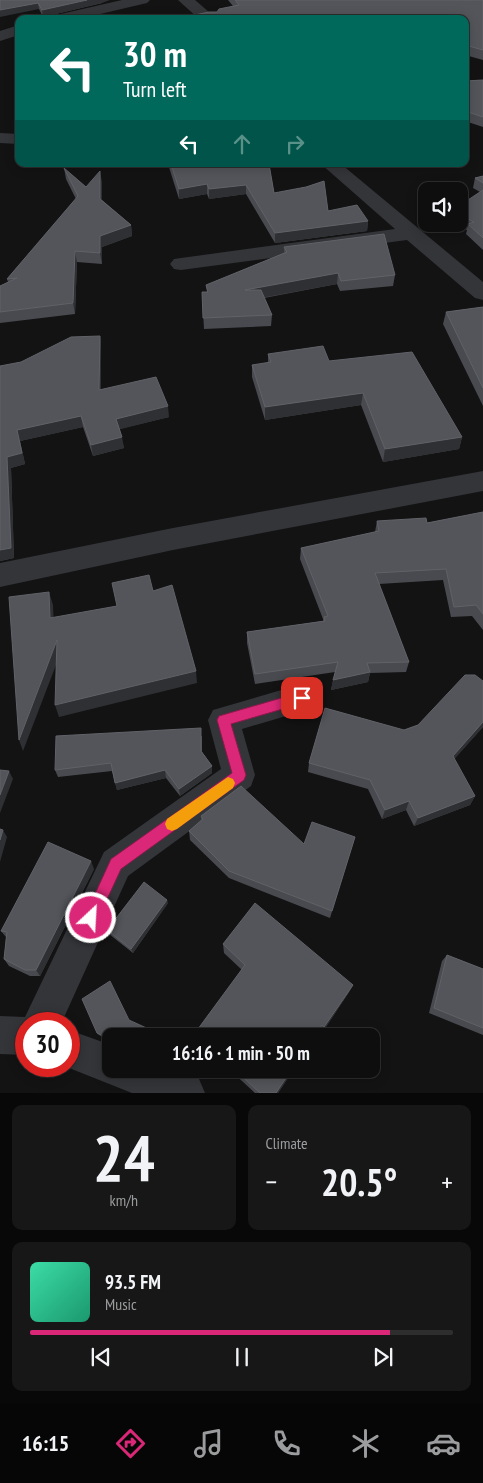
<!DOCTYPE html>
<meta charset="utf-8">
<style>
body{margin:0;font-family:"PT Sans Narrow",sans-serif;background:#171718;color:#f1f3f6;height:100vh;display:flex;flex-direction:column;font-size:19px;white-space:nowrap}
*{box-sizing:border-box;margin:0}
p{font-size:16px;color:#9b9c9e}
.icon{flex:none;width:28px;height:28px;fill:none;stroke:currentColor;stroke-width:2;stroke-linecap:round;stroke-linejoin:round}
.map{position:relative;height:1093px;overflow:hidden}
.sheet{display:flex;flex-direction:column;gap:12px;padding:12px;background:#080808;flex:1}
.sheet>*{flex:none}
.banner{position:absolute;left:15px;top:15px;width:454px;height:152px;border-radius:10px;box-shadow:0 2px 12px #0003,0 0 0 1px #2e2e2f;background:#00695c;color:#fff;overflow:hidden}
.controls{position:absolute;left:418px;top:182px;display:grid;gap:10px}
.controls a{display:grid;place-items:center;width:50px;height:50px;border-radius:10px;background:#0e0e0f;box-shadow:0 2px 12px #0003,0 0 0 1px #2e2e2f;font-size:25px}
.speed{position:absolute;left:15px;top:1012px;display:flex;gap:10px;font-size:25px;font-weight:700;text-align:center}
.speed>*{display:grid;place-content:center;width:65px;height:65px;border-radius:50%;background:#0e0e0f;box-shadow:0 2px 12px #0003,0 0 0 1px #2e2e2f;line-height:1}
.speed .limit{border:8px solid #d22;background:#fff;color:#111}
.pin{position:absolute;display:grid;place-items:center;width:42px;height:42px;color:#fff;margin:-21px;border-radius:10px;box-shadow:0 2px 8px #0006}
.me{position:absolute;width:55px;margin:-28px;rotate:25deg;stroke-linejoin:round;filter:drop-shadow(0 0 4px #0008)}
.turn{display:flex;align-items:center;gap:18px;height:105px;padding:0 25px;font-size:22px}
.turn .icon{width:65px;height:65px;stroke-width:2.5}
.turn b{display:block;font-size:35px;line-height:42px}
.lanes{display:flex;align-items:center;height:48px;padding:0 25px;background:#0003;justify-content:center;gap:25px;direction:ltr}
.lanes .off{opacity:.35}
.big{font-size:38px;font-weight:700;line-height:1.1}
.sheet .tile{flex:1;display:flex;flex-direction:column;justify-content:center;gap:8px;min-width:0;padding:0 18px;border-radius:10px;background:#171718}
.sheet .dial{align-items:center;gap:0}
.dial b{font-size:65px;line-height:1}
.song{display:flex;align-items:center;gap:15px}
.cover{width:60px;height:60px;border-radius:8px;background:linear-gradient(135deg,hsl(160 70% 55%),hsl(160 70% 35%))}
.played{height:5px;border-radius:2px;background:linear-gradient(90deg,#db2777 85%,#2e2e2f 85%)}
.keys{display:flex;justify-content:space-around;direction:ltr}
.heat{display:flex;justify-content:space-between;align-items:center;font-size:28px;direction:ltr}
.sheet .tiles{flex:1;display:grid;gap:12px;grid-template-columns:1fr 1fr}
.tile:last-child{grid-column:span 2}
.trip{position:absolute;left:102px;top:1028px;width:278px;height:50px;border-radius:10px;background:#0e0e0f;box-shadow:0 2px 12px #0003,0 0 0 1px #2e2e2f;font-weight:700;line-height:50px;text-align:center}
.tab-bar{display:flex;height:80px;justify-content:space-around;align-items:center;background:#060606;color:#9b9c9e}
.tab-bar .icon{width:35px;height:35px}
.tab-bar .selected{color:#db2777}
.tab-bar b{font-size:22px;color:#f1f3f6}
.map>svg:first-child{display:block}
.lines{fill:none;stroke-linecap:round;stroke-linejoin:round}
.minor{fill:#343539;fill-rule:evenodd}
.wall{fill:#494a4f}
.shaded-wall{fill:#2f3033}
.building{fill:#53555a;stroke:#606268}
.route{fill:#db2777;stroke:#8e194d}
.slow{fill:#f59e0b}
</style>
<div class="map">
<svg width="483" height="1093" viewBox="0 0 483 1093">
<rect width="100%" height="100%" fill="#131314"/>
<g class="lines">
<!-- minor -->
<path class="minor" d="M122 0H150L147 3 79 19H49L52 16Z
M178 0H195L217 19H199Z
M19 25V35L0 41V31Z
M0 133 19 134V144L0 143Z
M321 164H341L483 282V300L475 298 407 240 181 270 174 269 170 264 174 259 181 258 395 229Z
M483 471V491L173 550 0 587V563L173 528Z
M302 684 313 688 317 698 313 708 242 729 255 775 251 786 128 876 61 1024H26V1055L0 1054V1016L25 1017 104 852 221 769 208 720 213 710Z
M69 1030 111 1045V1069H173L199 1079 205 1093H132L64 1066H69Z"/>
</g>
<!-- wall -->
<path class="wall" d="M0 0 102 3 43 17 39 9Z
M228 0H483V60L465 55V19L217 12 233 6Z
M483 80V127L465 121V81Z
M168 164H269L274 193 328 211 368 221 367 231 275 243 246 194 209 199 207 194 179 199Z
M64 168 86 187 102 182V200L131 225 132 236 102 247V264L77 262 75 314 0 323V286L8 282 7 279 76 199 66 179Z
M483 176V250L466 234 467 230 456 224H459V206L480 192 473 188 475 178Z
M284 247 395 275 393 286 340 291 337 284 264 298 272 315 271 326 204 329 202 292H207L206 285 284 253Z
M483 307V406L443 324 446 312Z
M100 336 101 347V390L169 417 119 429 124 448 93 456 83 427 20 441 25 464 11 468 14 558 0 561 21 362Z
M268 354 329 361 462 437 459 449 383 462 361 405 265 420 252 377V365L268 363Z
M483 512V630L472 616 451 617 443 580 379 584 409 662 406 672 370 673 368 682 331 690 335 672 255 684 247 643V632L323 621V619L300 559 301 548 375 532 377 521 427 523Z
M483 681V727L454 759 475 796 470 805 414 826 406 810 382 819 368 789 308 772 309 763 418 725Z
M202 736V752L212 766V773L180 796 166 778 117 790 112 771 58 777 55 770Z
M201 816 304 844 355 837 330 918 229 878 190 840 189 831 201 820Z
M94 869 40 976H30L9 966 4 959 6 937 1 931Z
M168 903 133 953 109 934 107 930Z
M223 944 353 985 349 992 322 1033 319 1031 316 1036H196L195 1033 242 970 224 953Z
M447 955 483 969V1035L429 1013 442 961Z
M129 1020 111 1036V1041L99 1035 97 1033Z
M229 1069H294L278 1093H255Z"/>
<!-- shaded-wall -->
<path class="shaded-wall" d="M87 0H110L102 3 43 17 42 10Z
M38 3 39 9 0 17V10Z
M100 171 102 182V210L100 199Z
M207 184V194L179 199V189Z
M246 185V194L209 199V189Z
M368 221 367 231 275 243V233Z
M131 225 132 236 102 247V264L100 253V236Z
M75 251 77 262 75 314 73 303Z
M338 273 337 284 245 301V290Z
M100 336 101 347V401L99 390Z
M363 393 361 405 265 420V407Z
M168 406 169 417 117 430 116 419Z
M81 416 83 427 20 441 25 464 11 468 14 558 0 561V550L7 457 17 430Z
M122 437 124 448 93 456 91 445Z
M462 437 459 449 383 462 385 449Z
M49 592 53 605 54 630 50 618Z
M57 640 61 652 23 751 19 740Z
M196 671 197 683 59 717 55 705Z
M370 672 368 682 331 690 333 680Z
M483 722V727L449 765 453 756Z
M212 766V773L180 796 179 789Z
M165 770 166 778 117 790 115 783Z
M9 771 13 779 0 813V795Z
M475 796 470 805 414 826 418 818Z
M409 801 406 810 382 819 385 810Z
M3 830 7 837 0 862V840Z
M91 861 94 869 40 976 36 970Z
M167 900 168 903 133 953 131 949Z
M353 985 349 992 322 1033 324 1027Z
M322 1025 319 1031 316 1036H314Z
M292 1069H294L278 1093H276Z"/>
<!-- building -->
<path class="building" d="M0 0H87L42 10 38 3 0 10Z
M235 0H483V50L465 45V19H176L209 12H217L219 9 239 5Z
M483 80V117L465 111V81Z
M171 164H269L274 193 306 187 324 181 328 211 357 205 368 221 275 233 246 185 209 189 207 184 179 189Z
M64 168 86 187 100 171V199L131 225 100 236V253L75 251 73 303 0 312V286L17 278 7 279 78 196Z
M483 176V183L475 178Z
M483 190V238L468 224 474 222 459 214V206Z
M384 234 395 275 341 281 338 273 245 290H261L272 315 203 318 202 292H208L206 285 287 252 284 247Z
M483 307V388L446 312Z
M100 336 99 390 156 377 168 406 116 419 122 437 91 445 81 416 17 430 22 453 7 457 11 548 0 550V366L21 362 71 337Z
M323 346 329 361 412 352 462 437 385 449 363 393 265 407 252 365 271 362 268 354Z
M483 512V614L476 605 454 607 446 569 375 573 409 662 367 663 370 672 333 680 338 662 255 674 247 632 325 621 324 617 328 616 301 548 379 531 377 521 426 518 427 523Z
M149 575 153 591 172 585 196 671 55 705 57 640 19 740 9 597 49 592 50 618 117 606 112 583Z
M465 675H475L483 681V722L453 756 475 796 418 818 409 801 385 810 370 780 309 763 325 708 404 730 418 725Z
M201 728V751L212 766 179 789 165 770 115 783 111 763 55 770 56 736Z
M0 770 9 771 0 795Z
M241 786 304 844 312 822 355 837 332 911 229 871 189 831 203 819 201 816Z
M0 829 3 830 0 840Z
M48 842 91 861 36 970H25L4 959 7 932 1 931Z
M144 882 167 900 131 949 107 930Z
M255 903 353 985 324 1027 322 1025 314 1036H199L195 1033 245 965 223 944Z
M447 955 483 969V1028L434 1008Z
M110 981 129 1020 164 1036H111V1040L97 1033 82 999Z
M234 1069H292L276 1093H260Z"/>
<!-- route -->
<path class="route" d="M302 692 307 694 309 698 307 702 231 724 246 775 244 780 121 869 96 923 91 925 86 923 84 918 111 859 232 773 217 720 219 716Z"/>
<!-- slow -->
<path class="slow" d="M228 777 233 779 235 783 233 788 177 829 172 831 167 829 165 824 167 819Z"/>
</svg>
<div class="controls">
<a><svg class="icon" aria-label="sound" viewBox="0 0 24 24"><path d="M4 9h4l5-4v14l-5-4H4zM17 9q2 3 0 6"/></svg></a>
</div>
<div class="speed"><div class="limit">30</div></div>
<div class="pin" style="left:302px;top:698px;background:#d93025"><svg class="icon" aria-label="arrive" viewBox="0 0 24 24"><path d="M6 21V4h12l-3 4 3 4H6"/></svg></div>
<svg class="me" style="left:91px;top:918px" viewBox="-20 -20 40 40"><circle r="17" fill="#db2777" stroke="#fff" stroke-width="3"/><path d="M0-11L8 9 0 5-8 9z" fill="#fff"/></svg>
<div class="trip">16:16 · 1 min · 50 m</div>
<div class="banner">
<div class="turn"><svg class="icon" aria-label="left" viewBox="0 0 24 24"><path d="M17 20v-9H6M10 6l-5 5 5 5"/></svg><div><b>30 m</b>Turn left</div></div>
<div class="lanes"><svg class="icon" aria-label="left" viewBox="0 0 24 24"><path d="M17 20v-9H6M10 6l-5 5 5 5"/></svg><svg class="icon off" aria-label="ahead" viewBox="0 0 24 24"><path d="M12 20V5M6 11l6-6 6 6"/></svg><svg class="icon off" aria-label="right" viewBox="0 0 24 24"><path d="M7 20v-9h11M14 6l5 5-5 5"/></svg></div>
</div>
</div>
<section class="sheet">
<div class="tiles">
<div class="tile dial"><b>24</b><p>km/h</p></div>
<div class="tile"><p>Climate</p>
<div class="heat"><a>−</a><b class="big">20.5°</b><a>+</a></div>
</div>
<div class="tile">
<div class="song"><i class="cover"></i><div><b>93.5 FM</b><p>Music</p></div></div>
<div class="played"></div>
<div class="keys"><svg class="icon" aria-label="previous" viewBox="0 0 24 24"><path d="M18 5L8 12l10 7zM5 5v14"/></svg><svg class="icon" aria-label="pause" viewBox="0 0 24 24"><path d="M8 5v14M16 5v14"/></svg><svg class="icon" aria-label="next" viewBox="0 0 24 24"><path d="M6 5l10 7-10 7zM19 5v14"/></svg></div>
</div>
</div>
</section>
<nav class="tab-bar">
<b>16:15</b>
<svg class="icon selected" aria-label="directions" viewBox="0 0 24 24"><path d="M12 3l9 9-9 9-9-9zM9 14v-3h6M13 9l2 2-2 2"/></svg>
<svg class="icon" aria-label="music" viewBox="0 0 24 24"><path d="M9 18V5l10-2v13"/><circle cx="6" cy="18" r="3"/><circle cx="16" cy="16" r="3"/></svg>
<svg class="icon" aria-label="phone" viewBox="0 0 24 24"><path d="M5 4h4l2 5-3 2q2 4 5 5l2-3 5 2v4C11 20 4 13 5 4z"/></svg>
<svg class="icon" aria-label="climate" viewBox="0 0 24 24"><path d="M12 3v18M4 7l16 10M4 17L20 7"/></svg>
<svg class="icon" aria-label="car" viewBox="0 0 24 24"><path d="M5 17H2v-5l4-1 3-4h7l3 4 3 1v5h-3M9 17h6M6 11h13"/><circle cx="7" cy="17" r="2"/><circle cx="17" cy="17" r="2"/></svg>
</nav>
